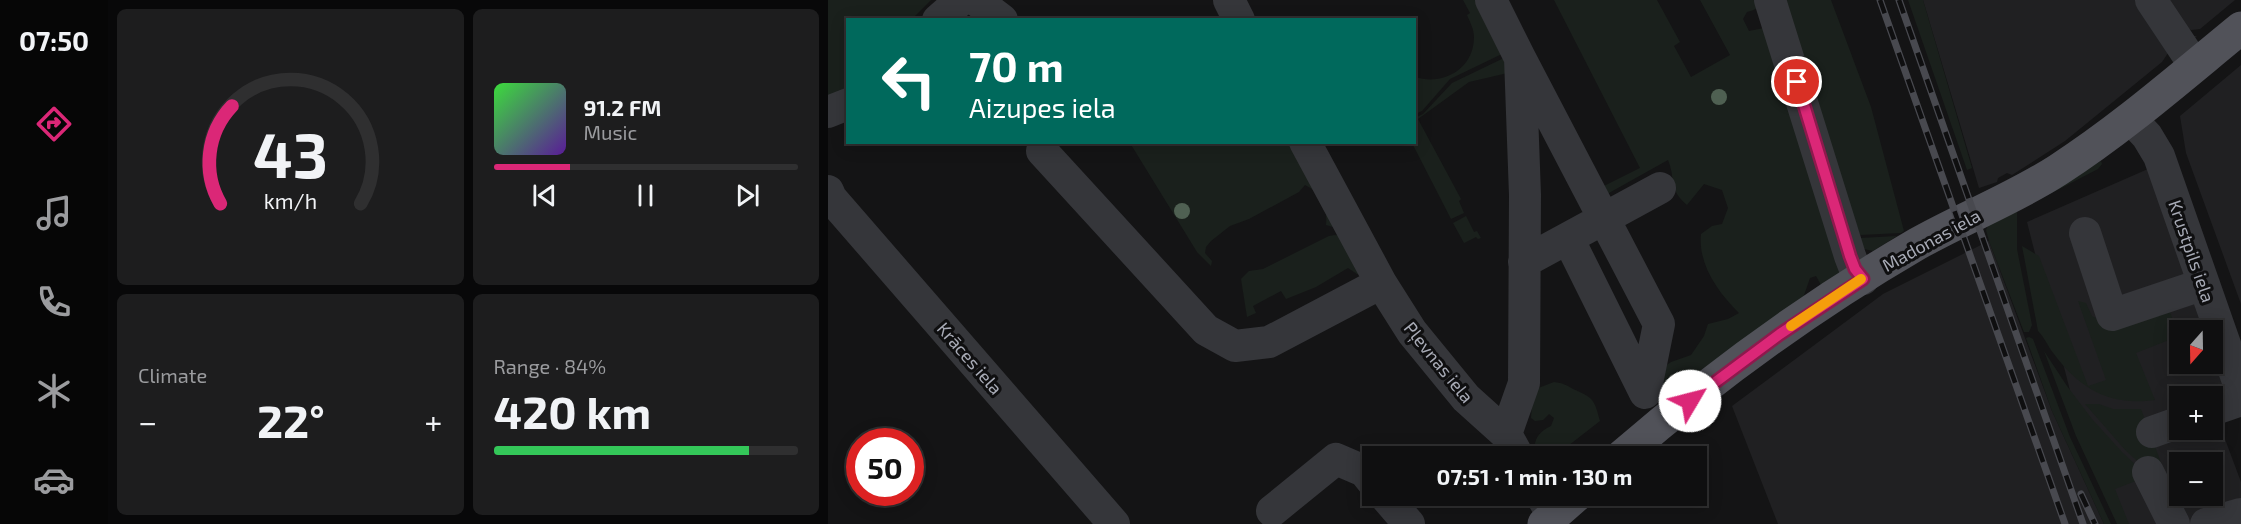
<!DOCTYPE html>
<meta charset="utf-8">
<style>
body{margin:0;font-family:"Exo 2",sans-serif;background:#1d1d1e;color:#f1f3f6;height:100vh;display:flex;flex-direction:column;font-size:22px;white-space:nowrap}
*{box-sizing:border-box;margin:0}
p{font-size:20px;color:#9b9c9f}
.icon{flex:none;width:33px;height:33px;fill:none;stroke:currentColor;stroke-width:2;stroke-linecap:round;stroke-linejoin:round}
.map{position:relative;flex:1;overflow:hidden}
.panel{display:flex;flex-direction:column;gap:9px;padding:9px;background:#080809;width:720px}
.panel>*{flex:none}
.guide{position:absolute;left:18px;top:18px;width:570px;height:126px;border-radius:0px;box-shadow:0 3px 15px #0003,0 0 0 2px #2f2f30;background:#00695c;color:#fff;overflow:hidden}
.needle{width:39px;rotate:200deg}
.buttons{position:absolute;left:1341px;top:320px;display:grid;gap:12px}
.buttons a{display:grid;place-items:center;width:54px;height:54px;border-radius:0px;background:#0f0f10;box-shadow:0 3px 15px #0003,0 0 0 2px #2f2f30;font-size:30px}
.speed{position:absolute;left:18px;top:428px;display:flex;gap:12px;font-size:30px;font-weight:700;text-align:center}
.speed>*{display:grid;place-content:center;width:78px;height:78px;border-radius:50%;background:#0f0f10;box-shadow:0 3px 15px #0003,0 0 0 2px #2f2f30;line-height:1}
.speed .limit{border:9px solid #d22;background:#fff;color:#111}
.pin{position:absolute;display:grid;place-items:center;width:51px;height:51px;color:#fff;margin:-26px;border:3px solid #fff;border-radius:50%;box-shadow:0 2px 6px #0007}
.me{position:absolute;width:66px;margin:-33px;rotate:53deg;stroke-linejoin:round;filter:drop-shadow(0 0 4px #0008)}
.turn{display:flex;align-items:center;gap:21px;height:126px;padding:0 24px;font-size:27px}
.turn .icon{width:78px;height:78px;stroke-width:2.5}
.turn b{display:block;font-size:42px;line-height:51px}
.big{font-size:45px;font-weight:700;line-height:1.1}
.panel .widget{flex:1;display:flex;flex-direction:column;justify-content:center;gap:9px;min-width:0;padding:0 21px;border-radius:9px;background:#1d1d1e}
.panel .dial{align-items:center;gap:0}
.dial svg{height:156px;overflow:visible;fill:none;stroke:#2f2f30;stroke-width:7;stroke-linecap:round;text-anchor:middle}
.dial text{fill:#f1f3f6;stroke:none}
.song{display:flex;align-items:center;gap:18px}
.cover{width:72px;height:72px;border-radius:9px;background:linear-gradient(135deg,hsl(120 70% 55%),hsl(270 70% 35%))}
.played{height:6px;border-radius:3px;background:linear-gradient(90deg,#db2777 25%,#2f2f30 25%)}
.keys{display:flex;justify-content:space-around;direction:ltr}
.heat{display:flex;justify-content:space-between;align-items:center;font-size:33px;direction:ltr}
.charge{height:9px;border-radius:4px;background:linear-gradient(90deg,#34c759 84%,#2f2f30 0)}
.panel .tiles{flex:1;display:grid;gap:9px;grid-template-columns:repeat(2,1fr)}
.trip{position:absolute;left:534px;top:446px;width:345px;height:60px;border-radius:0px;background:#0f0f10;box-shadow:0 3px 15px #0003,0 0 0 2px #2f2f30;font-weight:700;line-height:60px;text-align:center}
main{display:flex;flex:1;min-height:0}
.dock{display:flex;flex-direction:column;width:108px;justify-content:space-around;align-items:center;background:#060606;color:#9b9c9f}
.dock .icon{width:42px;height:42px}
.dock .current{color:#db2777}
.dock b{font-size:27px;color:#f1f3f6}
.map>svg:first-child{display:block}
.built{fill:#202022;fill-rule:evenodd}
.green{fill:#1a201c}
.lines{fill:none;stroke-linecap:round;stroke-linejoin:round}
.minor{stroke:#35363a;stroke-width:32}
.major{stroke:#515259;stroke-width:33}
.rail-casing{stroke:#48494f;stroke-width:7}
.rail{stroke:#0f0f10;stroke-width:4.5;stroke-dasharray:14;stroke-linecap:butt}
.tree{fill:#4f6052}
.route-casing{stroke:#8e194d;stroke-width:15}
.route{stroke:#db2777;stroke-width:10}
.slow{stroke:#f59e0b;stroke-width:10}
.labels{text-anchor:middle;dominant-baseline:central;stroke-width:6;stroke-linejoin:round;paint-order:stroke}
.street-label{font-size:18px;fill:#a7aab5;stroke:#0f0f10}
</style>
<main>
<nav class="dock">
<b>07:50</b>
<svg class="icon current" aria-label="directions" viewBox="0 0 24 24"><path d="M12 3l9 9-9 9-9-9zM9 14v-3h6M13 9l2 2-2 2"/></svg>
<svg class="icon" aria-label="music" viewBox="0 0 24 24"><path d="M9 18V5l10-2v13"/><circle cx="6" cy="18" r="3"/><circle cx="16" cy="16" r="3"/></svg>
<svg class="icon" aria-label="phone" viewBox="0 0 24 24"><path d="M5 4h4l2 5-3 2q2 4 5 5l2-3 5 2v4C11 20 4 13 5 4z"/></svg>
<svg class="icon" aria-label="climate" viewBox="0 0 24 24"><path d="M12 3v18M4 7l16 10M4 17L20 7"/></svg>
<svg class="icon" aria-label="car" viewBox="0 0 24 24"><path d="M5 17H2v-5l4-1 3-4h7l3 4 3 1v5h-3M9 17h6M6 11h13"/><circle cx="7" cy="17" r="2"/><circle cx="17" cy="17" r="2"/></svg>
</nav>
<section class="panel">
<div class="tiles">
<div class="widget dial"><svg viewBox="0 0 100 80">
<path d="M14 69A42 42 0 1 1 86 69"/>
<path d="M14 69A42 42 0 0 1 20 19" stroke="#db2777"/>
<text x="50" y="56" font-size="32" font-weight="700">43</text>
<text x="50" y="72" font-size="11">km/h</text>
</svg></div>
<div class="widget">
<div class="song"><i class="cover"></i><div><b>91.2 FM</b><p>Music</p></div></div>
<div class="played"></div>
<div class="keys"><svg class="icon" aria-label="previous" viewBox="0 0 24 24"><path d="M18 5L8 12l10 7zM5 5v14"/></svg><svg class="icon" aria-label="pause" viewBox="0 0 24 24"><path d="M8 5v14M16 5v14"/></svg><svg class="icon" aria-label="next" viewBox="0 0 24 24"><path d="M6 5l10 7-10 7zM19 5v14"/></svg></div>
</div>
<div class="widget"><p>Climate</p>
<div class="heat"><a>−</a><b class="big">22°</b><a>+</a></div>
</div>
<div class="widget"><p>Range · 84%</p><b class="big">420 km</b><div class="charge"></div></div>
</div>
</section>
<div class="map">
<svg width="1413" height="524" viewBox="0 0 1413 524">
<rect width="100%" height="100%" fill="#141415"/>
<!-- built -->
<path class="built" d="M1095 0H1407L1372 29 1363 30 1357 27 1365 36H1369L1344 57 1340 53 1334 62 1237 141 1184 175 1179 173 1170 178 1169 182 1151 188Z
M1413 65V304L1358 153 1352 116Z
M1320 169 1382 330H1352V363H1384L1385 338 1413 415 1391 423 1413 482V524H1300L1247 410 1199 222ZM1352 396H1384V429H1352ZM1352 462H1384V495H1352Z
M1161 241 1224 411 1276 524H950L904 406 1055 294Z"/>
<!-- green -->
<path class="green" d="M0 0H103L84 19 20 20 19 90 0 96Z
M635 0H648L676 53 622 79 594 111 587 114V77C615 86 646 69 646 37 646 29 642 22 639 15L642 13Z
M726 0H829L852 42 846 46 863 77 902 55 872 0H934C933 8 926 10 919 12L915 19 921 31 936 28 1023 274 993 285 988 276 982 278 974 301 839 393 831 392 825 374 843 362 863 355 876 336 880 324 900 319 911 313C890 292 870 265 873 234L884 226 894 224 900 208 894 190 876 184 859 205C840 189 848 179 840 160L772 198 776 186 812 168Z
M950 0H1003L1043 107 1076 231 1073 233 1032 235Z
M1080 0H1095L1144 168 1139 170Z
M678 57 684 72 641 82 590 119 633 199 631 201 636 213 623 219 584 143 586 142 587 118 595 114 624 83Z
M302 143H469L508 225 505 227 498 225C500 208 493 192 477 185L471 192 421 219 402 226 383 241 378 247 377 253 384 261 383 266 369 252Z
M1273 161 1274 164 1270 169 1189 211V249L1204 325 1201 332H1196L1161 241 1158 230 1162 221Z
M638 216 646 232 649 231 653 238 650 239 648 237 636 243 625 223Z
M507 235 513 236 532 274H529L520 268 488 287 458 299 453 291 425 306 428 313 419 317 413 279 421 271 435 269 501 236Z
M1069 236 1045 251 1036 249 1032 238Z
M1194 246 1211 256 1260 386 1278 380 1250 301 1258 303 1264 316 1278 324 1339 304 1351 336 1308 353 1327 400C1282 406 1253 390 1226 354 1220 347 1217 338 1210 331Z
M1201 337 1205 339 1242 437 1283 524H1276L1224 411 1198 338Z
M1216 351 1239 386 1264 419 1294 452 1315 472 1318 477 1287 489 1301 524H1289L1248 436Z
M726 382C735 383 738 385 745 389 765 398 766 398 772 421L727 456H709C703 442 710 432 723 426L726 418 721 414 715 420 707 421 703 418 705 390Z
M1257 404H1271L1285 409H1313L1335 468 1315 466 1298 451Z"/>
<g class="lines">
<!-- minor -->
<path class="minor" d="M148 0 174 20
M401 0 411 20
M663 0 692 58 697 195 696 383 678 434
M942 0 1022 256 1027 269 1035 279
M1323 0 1367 66
M110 20 133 0
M692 58 831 324 817 393 740 238
M0 112 20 104
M1303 119 1319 136 1331 156 1413 390
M477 142 553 283 584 332 638 398 678 434 690 456
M214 151 378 330 407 346 441 342 553 283
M0 191 3 198 286 524
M1257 233 1284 315 1376 284
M696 262 832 188
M1384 410 1413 400
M1324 432 1352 422
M1320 472 1346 524
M556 495 581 524
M713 495 725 516
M444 511 508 459 536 471 544 481
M1378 524 1413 514"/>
<!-- major -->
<path class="major" d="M794 456C884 378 986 304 1089 244 1135 218 1185 199 1230 170 1295 128 1353 77 1413 28
M716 524 749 495"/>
<!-- rail casing -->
<g class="rail-casing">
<path id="rail" d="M1052 0 1237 524
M1071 0 1255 524
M1253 494 1267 524"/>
</g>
<!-- rail -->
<use href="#rail" class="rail"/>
</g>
<!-- trees -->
<g class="tree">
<circle cx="891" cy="97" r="8"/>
<circle cx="354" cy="211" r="8"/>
</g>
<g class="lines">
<!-- route casing -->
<g class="route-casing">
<path id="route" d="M862 401 952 334 1035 279 1027 269 1022 256 969 82"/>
</g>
<!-- route -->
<use href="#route" class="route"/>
<!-- slow -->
<path class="slow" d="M963 326 1033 279"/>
</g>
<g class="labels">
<!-- street labels -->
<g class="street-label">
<text transform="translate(1103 240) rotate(-29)">Madonas iela</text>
<text transform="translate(1364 251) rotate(71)">Krustpils iela</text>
<text transform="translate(142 358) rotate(49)">Krāces iela</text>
<text transform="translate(611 362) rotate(51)">Pļevnas iela</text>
</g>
</g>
</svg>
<div class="buttons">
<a><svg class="needle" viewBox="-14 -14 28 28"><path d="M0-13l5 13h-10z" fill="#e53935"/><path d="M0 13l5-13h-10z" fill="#9b9c9f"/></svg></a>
<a>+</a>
<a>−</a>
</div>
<div class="speed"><div class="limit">50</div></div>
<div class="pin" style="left:969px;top:82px;background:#d93025"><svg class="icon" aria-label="arrive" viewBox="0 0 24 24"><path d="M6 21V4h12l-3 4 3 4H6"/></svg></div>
<svg class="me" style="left:862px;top:401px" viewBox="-20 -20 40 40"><circle r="19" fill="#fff"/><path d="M0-13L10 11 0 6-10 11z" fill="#db2777"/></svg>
<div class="trip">07:51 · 1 min · 130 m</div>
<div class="guide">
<div class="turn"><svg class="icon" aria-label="left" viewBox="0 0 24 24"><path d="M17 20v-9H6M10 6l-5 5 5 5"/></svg><div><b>70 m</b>Aizupes iela</div></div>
</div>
</div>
</main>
